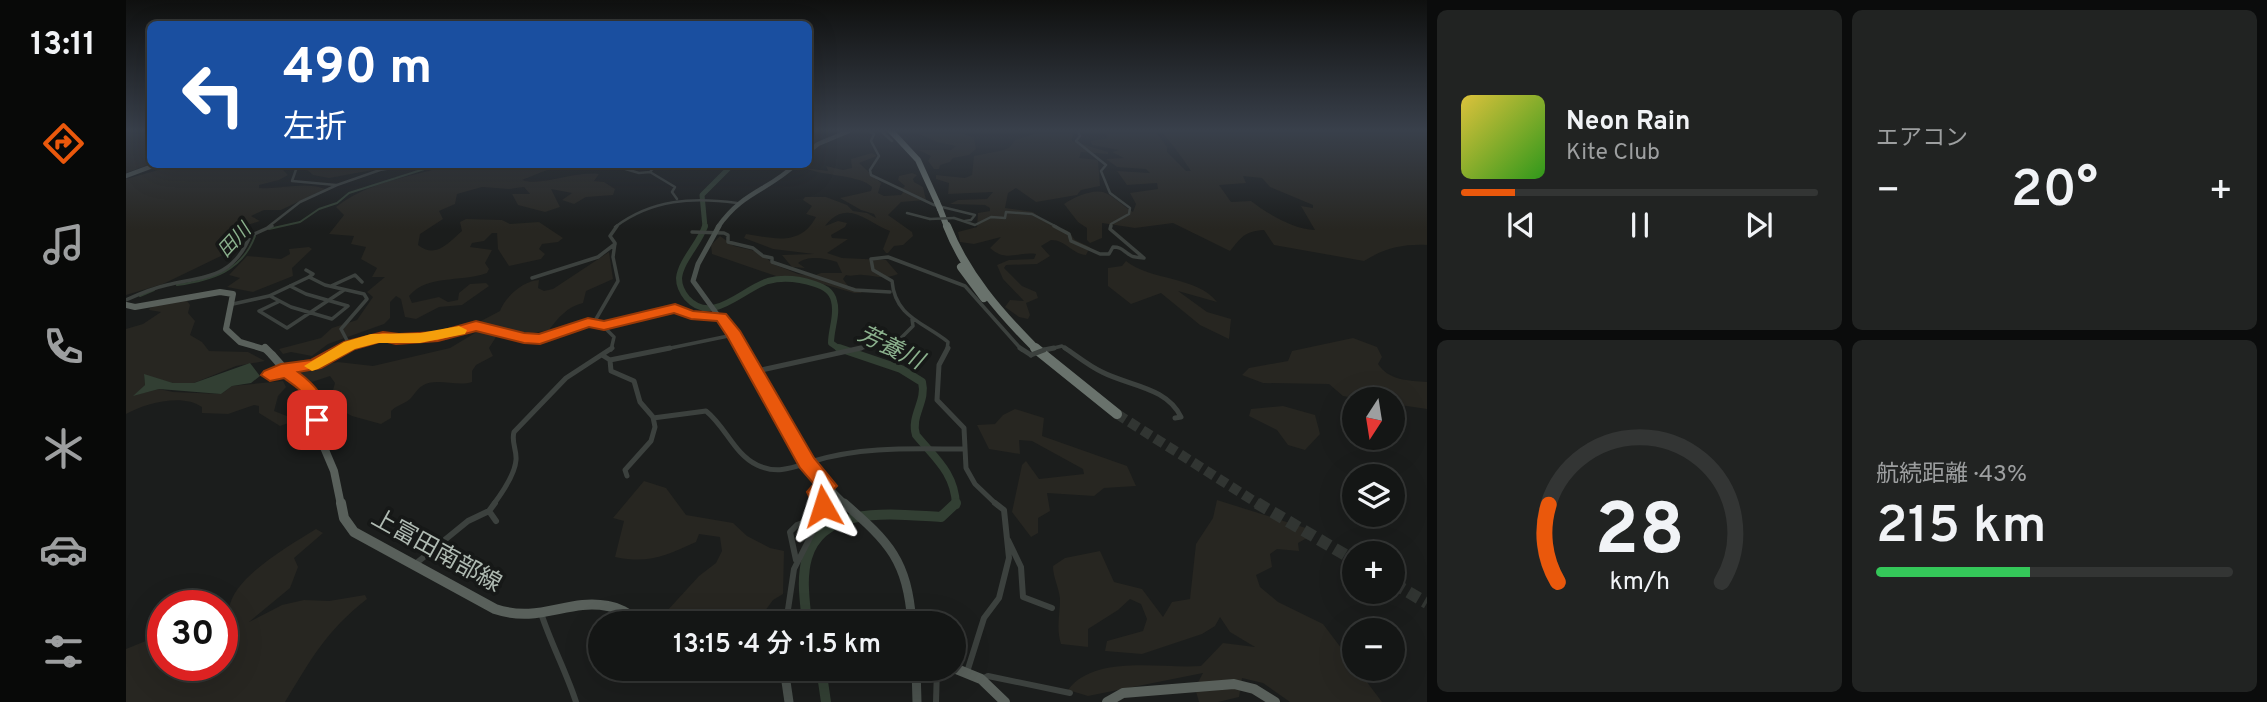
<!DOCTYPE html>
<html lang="ja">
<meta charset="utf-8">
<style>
body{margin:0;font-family:Overpass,"Noto Sans JP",sans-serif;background:#212322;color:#f1f3f6;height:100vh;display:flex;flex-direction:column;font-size:26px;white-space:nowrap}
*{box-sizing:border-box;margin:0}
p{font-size:23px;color:#9d9fa0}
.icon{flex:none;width:38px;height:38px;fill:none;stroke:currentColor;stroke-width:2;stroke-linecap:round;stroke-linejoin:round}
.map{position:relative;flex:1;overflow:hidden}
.drawer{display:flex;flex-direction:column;gap:10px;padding:10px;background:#0b0c0c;width:840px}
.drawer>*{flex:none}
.banner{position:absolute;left:21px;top:21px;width:665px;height:147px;border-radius:10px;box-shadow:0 7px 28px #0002,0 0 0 2px #333534;background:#1a4fa0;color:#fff;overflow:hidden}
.needle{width:46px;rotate:192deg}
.tools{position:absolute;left:1216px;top:387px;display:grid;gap:14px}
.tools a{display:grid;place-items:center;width:63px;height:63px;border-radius:50%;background:#141615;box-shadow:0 7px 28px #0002,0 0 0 2px #333534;font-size:35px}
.speed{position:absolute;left:21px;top:590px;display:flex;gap:14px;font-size:35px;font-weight:700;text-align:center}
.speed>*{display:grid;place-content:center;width:91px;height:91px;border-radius:50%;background:#141615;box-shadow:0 7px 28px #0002,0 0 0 2px #333534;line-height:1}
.speed .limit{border:10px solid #d22;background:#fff;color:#111}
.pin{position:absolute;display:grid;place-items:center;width:60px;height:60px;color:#fff;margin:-30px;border-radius:14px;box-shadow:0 4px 10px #0006}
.me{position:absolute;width:77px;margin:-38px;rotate:354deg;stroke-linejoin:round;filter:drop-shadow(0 0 5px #0008)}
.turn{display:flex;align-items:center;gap:24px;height:147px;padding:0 21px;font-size:32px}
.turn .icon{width:91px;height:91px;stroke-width:2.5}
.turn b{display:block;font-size:49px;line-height:60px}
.big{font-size:52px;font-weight:600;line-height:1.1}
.drawer .card{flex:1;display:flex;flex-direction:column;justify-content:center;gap:10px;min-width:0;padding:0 24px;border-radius:10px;background:#212322}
.drawer .dial{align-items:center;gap:0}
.dial svg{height:182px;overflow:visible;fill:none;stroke:#333534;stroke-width:7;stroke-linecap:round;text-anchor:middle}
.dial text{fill:#f1f3f6;stroke:none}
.song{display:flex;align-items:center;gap:21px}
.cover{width:84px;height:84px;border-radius:10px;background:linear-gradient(135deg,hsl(50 70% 55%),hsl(110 70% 35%))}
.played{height:7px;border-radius:4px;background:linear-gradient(90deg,#ea580c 15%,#333534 15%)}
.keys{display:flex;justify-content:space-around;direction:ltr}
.heat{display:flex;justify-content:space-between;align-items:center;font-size:38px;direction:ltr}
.charge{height:10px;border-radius:5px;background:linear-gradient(90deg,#34c759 43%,#333534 0)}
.drawer .tiles{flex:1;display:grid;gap:10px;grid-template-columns:repeat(2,1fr)}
.trip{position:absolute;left:462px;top:611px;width:378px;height:70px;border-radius:35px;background:#141615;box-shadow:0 7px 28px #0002,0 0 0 2px #333534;font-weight:600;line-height:70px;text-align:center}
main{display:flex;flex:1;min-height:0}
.menu{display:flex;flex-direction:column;width:126px;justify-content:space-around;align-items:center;background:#080908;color:#9d9fa0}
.menu .icon{width:49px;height:49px}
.menu .on{color:#ea580c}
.menu b{font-size:32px;color:#f1f3f6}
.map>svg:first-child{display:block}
.green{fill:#272621;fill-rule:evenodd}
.water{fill:#323f33}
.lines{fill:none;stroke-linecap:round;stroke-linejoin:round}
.stream{stroke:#323f33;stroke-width:2}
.river-far3{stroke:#323f33;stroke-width:5}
.river-far2{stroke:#323f33;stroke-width:6}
.river-far1{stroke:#323f33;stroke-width:8}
.river{stroke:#323f33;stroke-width:10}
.highway-tunnel-far1{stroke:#313532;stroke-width:10;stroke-dasharray:10 5;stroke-linecap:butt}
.highway-tunnel{stroke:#313532;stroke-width:12;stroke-dasharray:12 6;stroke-linecap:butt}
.street-far3{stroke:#3c413e;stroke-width:2.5}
.street-far2{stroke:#3c413e;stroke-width:3.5}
.street-far1{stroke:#3c413e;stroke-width:5}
.street{stroke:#3c413e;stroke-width:6}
.secondary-far3{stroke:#4a514d;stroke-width:4.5}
.secondary-far2{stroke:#4a514d;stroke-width:5}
.secondary-far1{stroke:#4a514d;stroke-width:7}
.secondary{stroke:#4a514d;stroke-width:9}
.primary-far2{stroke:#59605b;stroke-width:6}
.primary-far1{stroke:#59605b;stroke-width:8}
.primary{stroke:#59605b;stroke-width:10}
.highway-far2{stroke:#69726c;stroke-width:6}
.highway-far1{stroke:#69726c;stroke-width:8}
.highway{stroke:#69726c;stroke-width:10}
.street-bridge-far1{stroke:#3c413e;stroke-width:2.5}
.street-bridge{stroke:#3c413e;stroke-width:5}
.primary-bridge{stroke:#59605b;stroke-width:8}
.highway-bridge{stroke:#69726c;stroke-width:6}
.route{fill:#ea580c;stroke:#983908;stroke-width:2}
.slow{fill:#f59e0b}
.labels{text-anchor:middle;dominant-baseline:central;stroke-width:7;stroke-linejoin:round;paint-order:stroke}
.far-water-label{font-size:19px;font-style:italic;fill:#8bb18d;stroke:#161817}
.water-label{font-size:23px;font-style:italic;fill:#8bb18d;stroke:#161817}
.near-street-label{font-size:24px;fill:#afbab2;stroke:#161817}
</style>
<main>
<nav class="menu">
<b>13:11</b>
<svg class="icon on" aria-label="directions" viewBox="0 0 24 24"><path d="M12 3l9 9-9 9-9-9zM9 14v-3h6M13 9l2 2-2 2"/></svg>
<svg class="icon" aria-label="music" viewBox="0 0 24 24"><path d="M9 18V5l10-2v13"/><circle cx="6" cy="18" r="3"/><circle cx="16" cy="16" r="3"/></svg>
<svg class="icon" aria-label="phone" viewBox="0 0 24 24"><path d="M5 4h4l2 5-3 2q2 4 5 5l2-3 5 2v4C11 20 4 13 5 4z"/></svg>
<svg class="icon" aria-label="climate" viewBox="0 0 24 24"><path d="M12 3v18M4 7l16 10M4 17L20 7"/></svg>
<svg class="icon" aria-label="car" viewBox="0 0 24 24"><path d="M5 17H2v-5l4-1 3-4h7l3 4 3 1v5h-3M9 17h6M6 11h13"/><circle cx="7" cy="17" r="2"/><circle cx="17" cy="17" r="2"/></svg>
<svg class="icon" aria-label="filters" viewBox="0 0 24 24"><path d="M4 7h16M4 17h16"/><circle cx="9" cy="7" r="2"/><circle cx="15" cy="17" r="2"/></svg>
</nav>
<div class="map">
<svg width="1301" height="702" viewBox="0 0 1301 702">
<rect width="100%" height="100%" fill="#1b1d1c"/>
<!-- green -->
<path class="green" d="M0 131H24V164L0 173Z
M786 131 836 133 848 138 850 149 843 155 827 158 824 162 814 165 813 169H808L802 161 805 156 792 150H825L830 146 811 142Z
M917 131H947L946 141 982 152V154L955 152 953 158 972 160 974 186 955 190 951 195 910 202 890 188 882 193 879 208 907 212 922 223 942 231 949 240 964 247 960 255C946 254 940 240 925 240L915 246 924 256 911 264 880 265 878 268 896 286 910 292 912 298 900 303 904 315 902 319 893 317 879 307 884 300 898 301 877 279 871 265 883 260 908 259 910 254C894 251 880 263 864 248L875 237 848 244 834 242 832 232 851 227 852 213 864 211V208L859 205 824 204 832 200 861 199 867 192 822 194 823 183 810 179V175L839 178 846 175 848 156 878 150 884 147 889 140Z
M984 131H1029L1041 147V152L1060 171H1065C1056 157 1045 143 1035 131H1301V245C1277 244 1259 248 1238 261L1148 245 1138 230C1118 231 1115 238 1104 251L1047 223 1009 228 976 223V238L964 243 961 240V228L952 222 938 204C946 198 966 189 977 192 987 195 998 207 1007 212L1010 204 1004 193 1032 189 1031 183 1001 185 991 171 1024 173 1020 169 991 167 980 159 998 158 986 152 993 150 966 145 965 141 982 138 980 133ZM1117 176 1136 178 1144 187 1187 205V208L1175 206 1189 230C1167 229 1142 214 1125 201L1105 202 1093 185 1120 183Z
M746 153 751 156 733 163 755 183 752 193 758 196 775 195 778 191 772 186 777 188 779 186 772 180 773 176 786 173 791 175 787 179 788 182 797 187 800 200 775 202 762 215 786 232 787 236 777 245 768 246 762 253H760L757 249 764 231C742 224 722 197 699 226L712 221 721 223 719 227 705 235 706 238 722 239 701 253 716 258 760 260 772 274C758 280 751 276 737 275 730 274 726 277 720 275L717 279 722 286 737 290 735 293H728L676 278 650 276 586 254 585 245 594 236 608 246 634 252 647 264 672 274 687 276 695 273H716L711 262C699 258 682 255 672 263L679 268 666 267 656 255 688 254 647 249 618 238 620 234C648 238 674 247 690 217L680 214 686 206 677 200 679 197H700L721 205 727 211 741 213 750 218 748 214 735 210 714 198 745 191 746 187C735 175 696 176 679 168L702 171 700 166 717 170 726 168 725 159Z
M65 164H151L162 175 153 180 133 185V188C155 190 177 181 199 189L155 210H138L125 216 134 221 112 228C108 239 99 244 97 255L37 284 0 295V179L43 167Z
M315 164 392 167 396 165H439L449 168 444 170 426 168 396 180C415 187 448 171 473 174L468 181 478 182 489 189 487 195 460 197 448 204 436 200 446 193 425 189 434 207 419 212 392 205 386 194H404L398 187 383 189 356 187 331 194 329 204 313 211 317 219 294 234 292 245C310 259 322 243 336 231L334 222 340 219 376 220 384 224 413 222 437 238 432 242 416 244 413 249 419 254 415 259 383 266 372 249 371 233H366L358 241 346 243 344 247 366 250 359 263 363 269 361 273C332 283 302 274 283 296L286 303 313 297 322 302 332 300 333 293 344 284 360 283 363 286 336 305 313 307 290 319 279 317 275 299 270 296 264 302V318L258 324 202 344 186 356 165 352 157 354 153 349 195 338 206 328 231 320 247 297 241 292 259 277H246L251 268 235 259 240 247 225 244 228 236 203 234 218 215 210 207C239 184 276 178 310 169Z
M255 165 252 169 203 178 187 175 177 166Z
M183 247 186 249 166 268 167 276 127 292 101 287 114 278 103 275 121 256 155 259 164 254 163 249Z
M483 252 487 279 460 291 457 303C441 307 433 317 423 330L398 335 381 328 370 337 363 348 367 356 350 365 346 371V382C331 387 309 377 296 386 291 389 288 395 284 399 278 404 271 405 265 411V418L255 424 226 416 203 404 209 383 204 376 186 382 172 373 178 369 212 362 247 366 324 348 349 333 355 321 374 311C378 298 398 280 413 280L412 288 418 291 427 289Z
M1000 261C1025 281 1071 276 1091 302L1052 291 1081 312 1105 319 1103 339 1074 325 1035 293 1005 304 982 286V268L996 266Z
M59 298 64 305 62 313 69 321 64 335 76 342 83 351 122 352 139 361 110 366 68 383H47L18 375 19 385 9 395 33 389 47 392 95 394 106 386 157 381 160 387 152 396 148 411 171 420 154 426 133 413V406L128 405 102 414 76 413V407C57 393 19 403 0 414V329L17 324 35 312 23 310 24 308 45 299Z
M1227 338 1251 347 1256 357 1252 364C1262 380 1283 381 1301 382V409L1267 404V399H1236L1217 396 1203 384 1137 383 1116 375 1123 368 1162 361 1166 351Z
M1157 406 1189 415 1194 434 1179 450 1162 445 1151 430 1123 416 1125 409Z
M889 409 918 418 916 436 1001 466 1010 486 978 488 968 496 921 493 924 511 912 518V533L905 537 886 512 896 465 900 461 913 479 958 474 957 469 906 441 893 440 894 454 863 449 851 425 869 424 877 415Z
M518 481 540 488 560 515 607 523 621 536 644 548 658 551 657 594 647 600 636 615 540 612 573 576 590 563 596 551 594 537 573 534 570 542C538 556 524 564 489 557L498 521 487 518Z
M1091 500 1183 529 1185 540 1179 539 1172 543 1173 551 1151 549 1144 554 1146 567 1130 575 1134 587 1152 602 1197 624 1256 702H1164L1137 683 1116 678 1113 697 1092 702H1073L1069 688 1077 673 962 696 942 690C969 654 1034 669 1075 666L1097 643 1129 647 1104 632 1094 617 1089 626 1076 634 1016 654 979 651 981 641 1017 631 1021 619 1015 604 1004 599 992 610 962 629V647L935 644C930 628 934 615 934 599 933 587 927 578 927 566L939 558 974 551 988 582 1016 589 1037 617 1046 602 1064 599 1070 544 1087 518Z
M190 529 197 533 168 558 172 567 164 588 123 622 156 605 178 600 203 601 239 595 241 599C199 632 186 658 159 702H0V649L37 634V665H96V611L103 609C107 577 163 546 190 529Z"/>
<!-- water -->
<path class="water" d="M124 363 134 376 125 383 106 386 95 394 33 389 7 396 19 385 18 374 47 383H68Z"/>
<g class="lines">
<!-- stream -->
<path class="stream" d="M143 229 174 222 193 209 211 203 223 193 314 164
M51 285C86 280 116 271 129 236
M14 296 28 290"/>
<!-- river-far3 -->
<path class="river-far3" d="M579 227 576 195 607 164"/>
<!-- river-far2 -->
<path class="river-far2" d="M579 226C574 243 555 260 553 278 553 286 556 292 561 298 586 326 616 289 642 281 657 277 674 279 689 284 698 287 706 291 708 301 712 314 705 329 705 343L715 350"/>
<!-- river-far1 -->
<path class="river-far1" d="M713 348 775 369 796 382C801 401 784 416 790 435 809 458 829 473 830 505"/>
<!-- river -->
<path class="river" d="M681 623C679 602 675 579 681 558 696 503 772 515 815 517L830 503
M695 668 700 702"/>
<!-- highway-tunnel-far1 -->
<path class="highway-tunnel-far1" d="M991 414 1134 505"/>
<!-- highway-tunnel -->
<path class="highway-tunnel" d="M1131 503 1228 560
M1267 583 1301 603"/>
<!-- street-far3 -->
<path class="street-far3" d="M742 131 748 134 745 141 753 156 744 170 745 175 808 205 849 215 845 220 839 221
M755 131 766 141
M952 131 954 136 950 141 980 165 975 171 984 193 1004 208 1003 214 985 224 984 227
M172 164 166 181 210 185
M498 164 496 168 513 173 524 172
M531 164 524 172 549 187 546 192 551 199
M486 168H496
M781 213 804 219
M828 218 849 225 865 217 879 218 880 212 906 214 931 227
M142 227 174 202 211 185 254 170 288 164
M489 227C526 199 567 197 611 203"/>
<!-- street-far2 -->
<path class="street-far2" d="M928 226 943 234 945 241 974 254H983L987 247C996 247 997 251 1004 255 1007 258 1014 257 1018 258L984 229 985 226
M566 232 598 233 602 235V242L627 248 637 256 646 258V262L729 290 764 292
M180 270 187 274 183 277
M406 278 472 257 489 244
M205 286 229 275 236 282
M144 296 165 307 206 319 222 306 180 294 164 286
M0 300C13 294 27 288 41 285 80 276 107 278 124 236L146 226
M152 302 133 311 161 328 218 290
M107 304 143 296 183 277 199 285 238 294 241 299 215 329 224 346
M219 350 251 337 269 339 312 336 350 326 398 338 414 339 462 322 478 325 549 309 565 315 593 317
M485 350 488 337 470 319 492 281 487 257 489 243 484 236 491 226
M535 350 607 335
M727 350 774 339 787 326 786 319
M821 350 822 342C797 322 769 317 766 281L747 270 745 259 762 257 839 286 896 350
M920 350 936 346 941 350"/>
<!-- street-far1 -->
<path class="street-far1" d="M822 348 813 365 811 400 838 428 840 468 849 484 871 505
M894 348 905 355
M939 348C951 356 963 366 976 372 1003 386 1041 387 1055 417L1049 418
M918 350 928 348
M476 355 484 360 544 348
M484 360 485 371 508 381 514 402 527 417 529 427 525 441 499 470 501 476
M631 371 735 348
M144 377 158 368 189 365 222 348
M144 377 161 373
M527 418 580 411C600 427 608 454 631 465 652 475 668 467 688 461 737 446 788 449 838 449
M367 505C376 493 389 475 390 460 391 450 385 442 388 432L440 378 486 348
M695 505 691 492 701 486"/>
<!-- street -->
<path class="street" d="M363 511 370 521
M882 540 895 567 897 597 926 608
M670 560 664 532 671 525 696 516
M288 565 342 521 363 511 369 503
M415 613C425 644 440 671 450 702
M660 623 668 569 693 520 695 503
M841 672 858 618 873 598 883 558 878 510 869 503
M856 679 862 676 944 693
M810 702 811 668"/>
<!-- secondary-far3 -->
<path class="secondary-far3" d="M682 152 692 144 723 131
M0 176 32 164
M592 227C617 191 642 191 670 164"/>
<!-- secondary-far2 -->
<path class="secondary-far2" d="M593 226 572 264 567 281 617 350"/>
<!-- secondary-far1 -->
<path class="secondary-far1" d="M616 348C650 403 672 461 720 505"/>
<!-- secondary -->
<path class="secondary" d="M718 503C764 543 781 560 786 623
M658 668 663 702
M790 668 791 702"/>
<!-- primary-far2 -->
<path class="primary-far2" d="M0 305 9 307 94 292 107 294 100 329 114 342 141 350"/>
<!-- primary-far1 -->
<path class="primary-far1" d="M139 348 146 355
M160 371 187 393 194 438 208 471 215 505"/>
<!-- primary -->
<path class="primary" d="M215 503 218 518 228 532 369 609C414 624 442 598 482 606 495 608 505 616 516 623
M828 668 855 679 879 702
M981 702 997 693 1108 684 1128 689 1149 702"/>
<!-- highway-far2 -->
<path class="highway-far2" d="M765 131 792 160 811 202
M814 209 821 227"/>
<!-- highway-far1 -->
<path class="highway-far1" d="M821 226C840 274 874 313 911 350
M835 267 858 298"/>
<!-- highway -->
<path class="highway" d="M909 348 991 414"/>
<!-- street-bridge-far1 -->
<path class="street-bridge-far1" d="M804 219 828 218"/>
<!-- street-bridge -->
<path class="street-bridge" d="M905 355 918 350"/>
<!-- primary-bridge -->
<path class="primary-bridge" d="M146 355 160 371"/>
<!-- highway-bridge -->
<path class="highway-bridge" d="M811 202 814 209"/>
</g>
<!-- sky -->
<linearGradient id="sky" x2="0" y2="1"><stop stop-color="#0f100f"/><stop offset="0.57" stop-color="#39404b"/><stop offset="1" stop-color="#39404b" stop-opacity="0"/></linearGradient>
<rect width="1301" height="229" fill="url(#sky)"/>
<!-- route -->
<path class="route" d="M549 304 567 311 600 314 614 331 688 458 711 486 702 495 707 506 704 511 697 514 690 511 681 492 688 484 674 468 601 336 591 321 565 319 548 313 478 330 463 327 414 344 398 343 350 331 312 341 270 344 257 341 229 349 195 368 172 372C188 384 208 403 197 425H184C181 417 184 408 181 400 178 391 166 384 158 378L144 381 135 375 138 371 155 364 185 360 218 342 257 332 273 334 311 332 350 321 398 333 413 334 462 318 478 321Z"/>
<!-- slow -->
<path class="slow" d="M333 326 341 330 339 334 294 343H252L229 349 192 369 186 371 178 366 218 342 245 334 294 333Z"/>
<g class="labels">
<!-- far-water labels -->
<g class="far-water-label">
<text transform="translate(109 241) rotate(-47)">田川</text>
</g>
<!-- water labels -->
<g class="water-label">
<text transform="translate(764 349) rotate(26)">芳養川</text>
</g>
<!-- near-street labels -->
<g class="near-street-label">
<text transform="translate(310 552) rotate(29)">上富田南部線</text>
</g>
</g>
</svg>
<div class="tools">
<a><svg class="needle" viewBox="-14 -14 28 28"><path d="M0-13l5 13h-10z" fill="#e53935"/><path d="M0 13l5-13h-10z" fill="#9d9fa0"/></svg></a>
<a><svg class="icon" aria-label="layers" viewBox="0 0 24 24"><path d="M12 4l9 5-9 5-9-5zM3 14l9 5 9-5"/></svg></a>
<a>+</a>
<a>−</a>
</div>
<div class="speed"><div class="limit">30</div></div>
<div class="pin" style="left:191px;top:420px;background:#d93025"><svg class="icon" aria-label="arrive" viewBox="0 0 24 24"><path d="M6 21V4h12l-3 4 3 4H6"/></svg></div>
<svg class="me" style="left:697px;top:506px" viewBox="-20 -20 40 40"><path d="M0-17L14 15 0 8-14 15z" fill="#ea580c" stroke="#fff" stroke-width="4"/></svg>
<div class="trip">13:15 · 4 分 · 1.5 km</div>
<div class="banner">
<div class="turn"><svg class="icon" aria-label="left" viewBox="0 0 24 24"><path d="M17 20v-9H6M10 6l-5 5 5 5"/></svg><div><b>490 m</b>左折</div></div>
</div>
</div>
<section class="drawer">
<div class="tiles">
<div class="card">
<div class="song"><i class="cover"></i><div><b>Neon Rain</b><p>Kite Club</p></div></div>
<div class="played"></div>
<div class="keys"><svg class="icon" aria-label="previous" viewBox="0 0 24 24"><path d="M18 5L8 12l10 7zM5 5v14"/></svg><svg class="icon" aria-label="pause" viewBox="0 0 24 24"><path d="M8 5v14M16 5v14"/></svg><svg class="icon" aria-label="next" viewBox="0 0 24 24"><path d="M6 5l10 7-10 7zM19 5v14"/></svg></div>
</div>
<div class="card"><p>エアコン</p>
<div class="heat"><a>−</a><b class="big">20°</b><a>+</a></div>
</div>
<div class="card dial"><svg viewBox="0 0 100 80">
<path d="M14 69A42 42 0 1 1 86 69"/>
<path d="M14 69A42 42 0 0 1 10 35" stroke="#ea580c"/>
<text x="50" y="56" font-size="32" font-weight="700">28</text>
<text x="50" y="72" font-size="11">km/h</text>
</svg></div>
<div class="card"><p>航続距離 · 43%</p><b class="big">215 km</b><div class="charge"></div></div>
</div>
</section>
</main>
